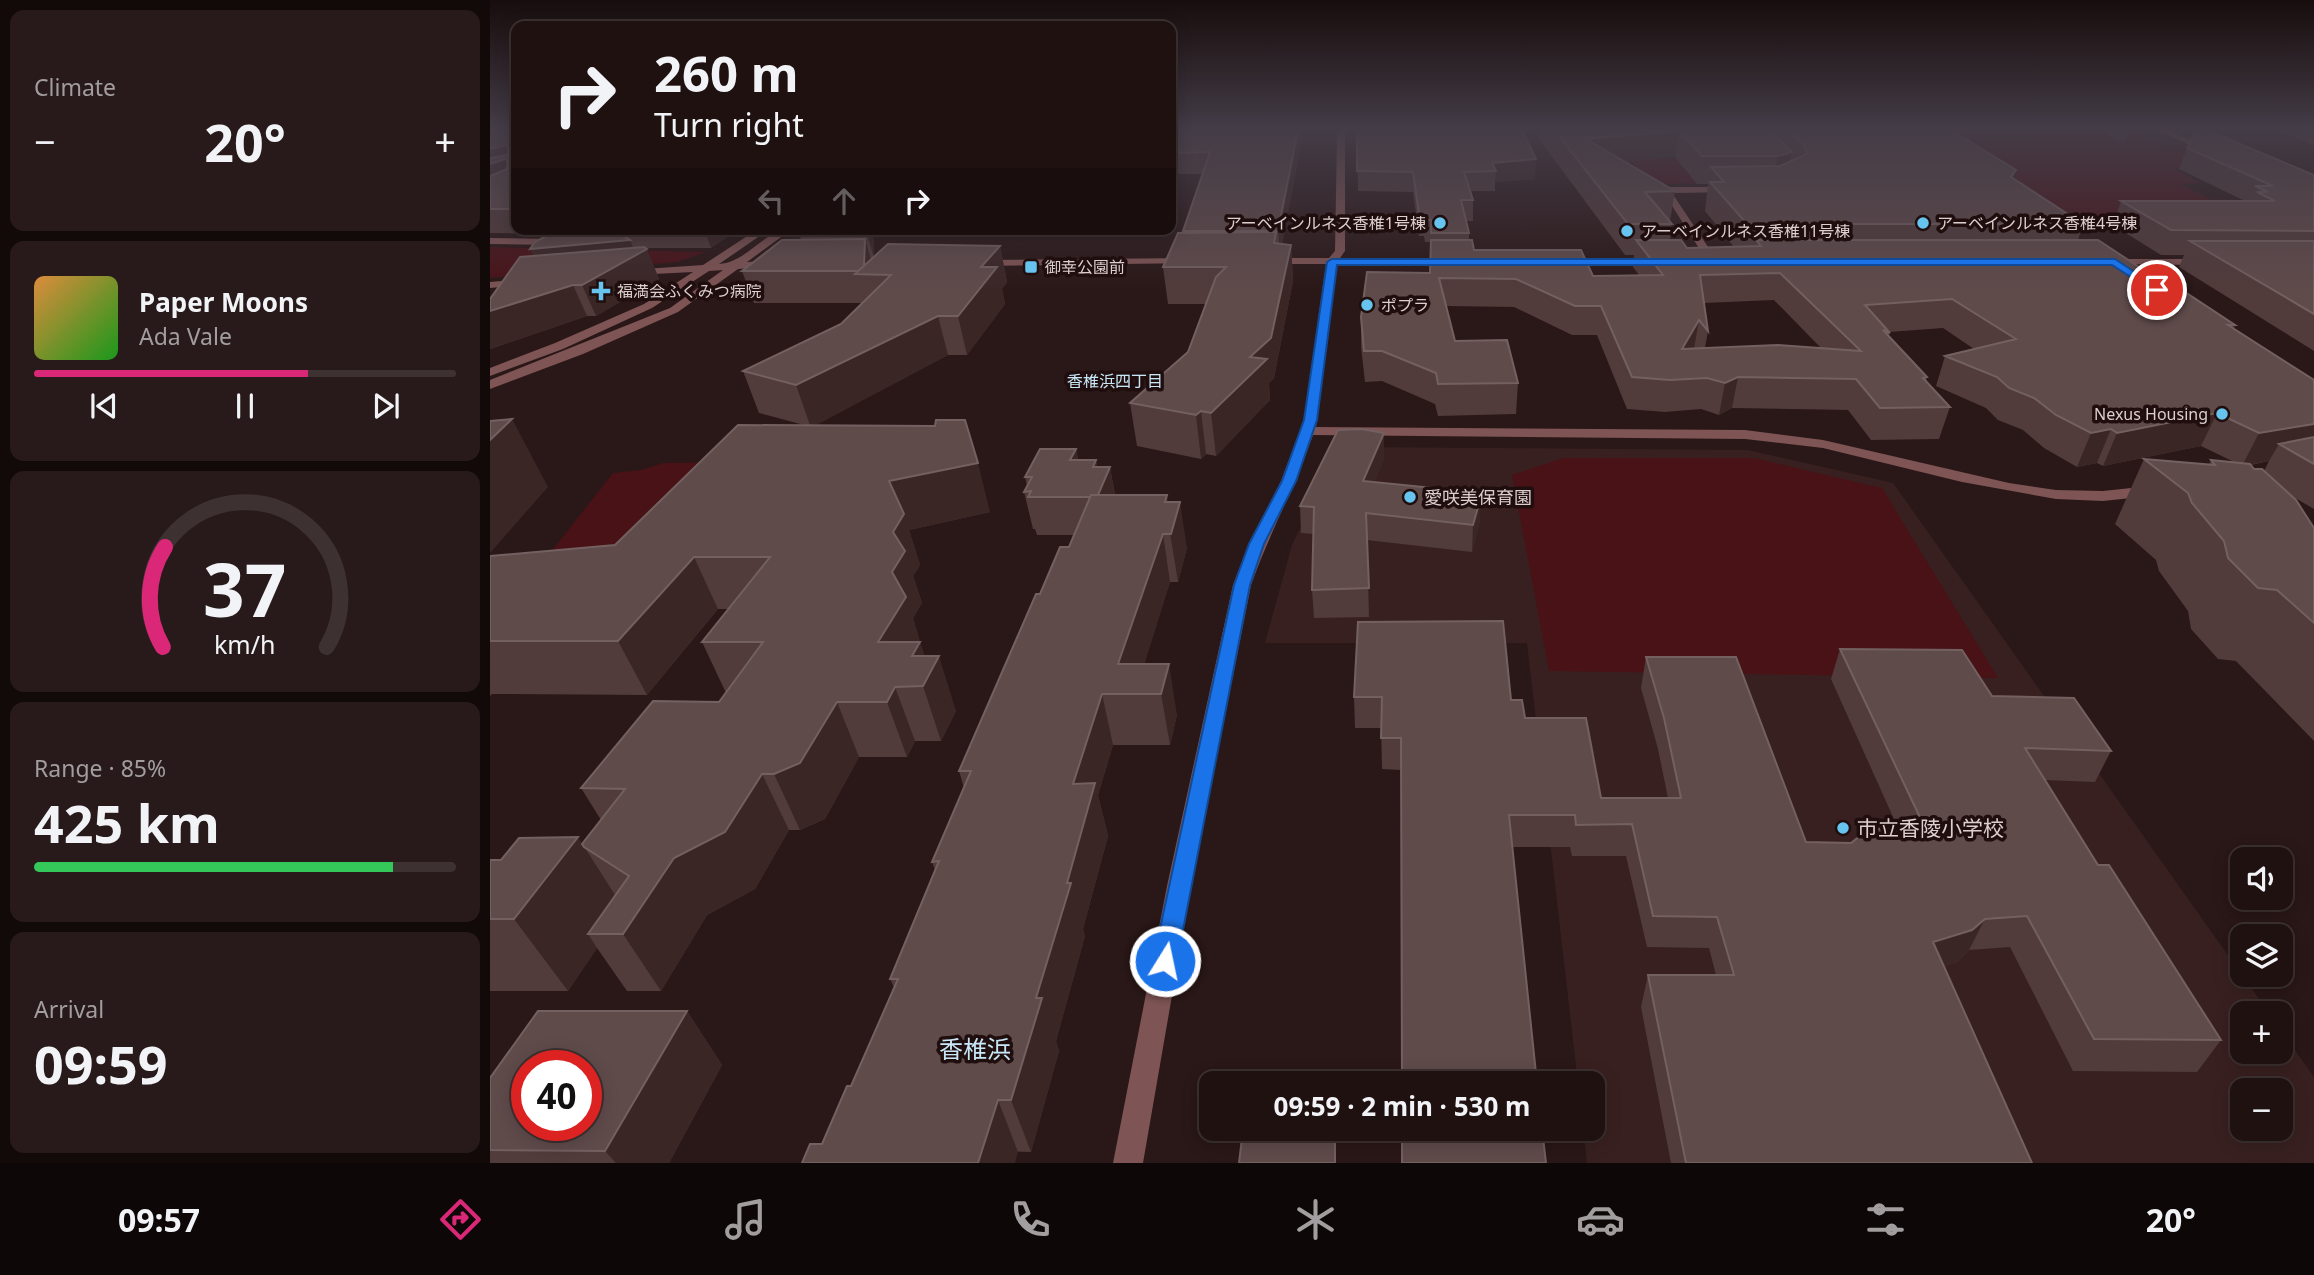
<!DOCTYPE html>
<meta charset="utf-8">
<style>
body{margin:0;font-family:"Noto Sans","Noto Sans JP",sans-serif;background:#281a1a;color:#f1f3f6;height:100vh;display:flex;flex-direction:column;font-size:26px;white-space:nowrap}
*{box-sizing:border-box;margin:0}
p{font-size:23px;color:#a29d9f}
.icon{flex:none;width:38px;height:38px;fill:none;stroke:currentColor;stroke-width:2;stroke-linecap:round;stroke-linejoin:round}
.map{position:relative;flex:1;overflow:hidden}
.sheet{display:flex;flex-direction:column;gap:10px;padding:10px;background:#120909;width:490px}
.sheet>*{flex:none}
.banner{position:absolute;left:21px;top:21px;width:665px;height:214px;border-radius:14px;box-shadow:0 4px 18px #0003,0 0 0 2px #3d3131;background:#201111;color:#f1f3f6;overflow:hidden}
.fabs{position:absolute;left:1740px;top:847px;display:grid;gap:14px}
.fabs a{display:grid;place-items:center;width:63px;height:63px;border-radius:14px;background:#201111;box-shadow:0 4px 18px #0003,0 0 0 2px #3d3131;font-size:35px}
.speed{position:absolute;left:21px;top:1050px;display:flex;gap:14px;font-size:35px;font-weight:700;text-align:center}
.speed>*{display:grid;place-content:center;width:91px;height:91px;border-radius:50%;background:#201111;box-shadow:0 4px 18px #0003,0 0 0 2px #3d3131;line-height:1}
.speed .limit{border:10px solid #d22;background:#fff;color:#111}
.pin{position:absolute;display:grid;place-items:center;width:60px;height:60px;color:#fff;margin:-30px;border:4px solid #fff;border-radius:50%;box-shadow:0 2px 7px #0007}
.me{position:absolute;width:77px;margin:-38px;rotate:10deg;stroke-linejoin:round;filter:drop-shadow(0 0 5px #0008)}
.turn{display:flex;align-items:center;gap:24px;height:147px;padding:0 28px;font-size:32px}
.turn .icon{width:91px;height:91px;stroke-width:2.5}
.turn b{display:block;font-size:49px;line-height:60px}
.lanes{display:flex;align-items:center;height:66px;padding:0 28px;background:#0003;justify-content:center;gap:35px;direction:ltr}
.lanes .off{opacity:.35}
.big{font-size:52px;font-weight:700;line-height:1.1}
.sheet .card{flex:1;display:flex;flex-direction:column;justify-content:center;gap:10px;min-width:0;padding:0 24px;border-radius:14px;background:#281a1a}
.sheet .dial{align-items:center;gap:0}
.dial svg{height:182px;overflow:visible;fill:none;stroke:#3d3131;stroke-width:7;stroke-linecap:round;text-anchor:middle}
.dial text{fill:#f1f3f6;stroke:none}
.song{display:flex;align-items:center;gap:21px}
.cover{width:84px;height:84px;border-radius:10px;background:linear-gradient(135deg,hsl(30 70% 55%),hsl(120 70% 35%))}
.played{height:7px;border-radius:4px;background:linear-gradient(90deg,#db2777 65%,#3d3131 65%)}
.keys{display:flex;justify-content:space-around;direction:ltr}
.heat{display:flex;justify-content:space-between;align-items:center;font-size:38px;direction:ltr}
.charge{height:10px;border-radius:5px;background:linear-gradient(90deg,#34c759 85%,#3d3131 0)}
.trip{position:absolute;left:709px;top:1071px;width:406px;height:70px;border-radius:14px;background:#201111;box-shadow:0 4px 18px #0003,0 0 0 2px #3d3131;font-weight:700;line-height:70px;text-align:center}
.tabs{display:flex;height:112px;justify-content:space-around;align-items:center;background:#0d0707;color:#a29d9f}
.tabs .icon{width:49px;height:49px}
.tabs .on{color:#db2777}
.tabs b{font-size:32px;color:#f1f3f6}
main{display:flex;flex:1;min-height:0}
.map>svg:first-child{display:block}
.built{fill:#392020;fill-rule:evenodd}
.green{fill:#481217}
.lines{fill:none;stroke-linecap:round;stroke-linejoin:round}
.minor{fill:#7e5454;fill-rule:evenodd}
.wall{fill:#513b3b;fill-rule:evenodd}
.shaded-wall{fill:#3b2626}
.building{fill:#604b4b;stroke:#736060;stroke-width:2;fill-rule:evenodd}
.route{fill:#1a73e8;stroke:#114b97;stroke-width:2}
.poi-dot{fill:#66c4ef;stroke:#200e0e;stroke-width:2.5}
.labels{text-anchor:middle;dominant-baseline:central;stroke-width:7;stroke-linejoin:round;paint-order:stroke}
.far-poi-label{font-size:16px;fill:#ddcfcf;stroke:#200e0e;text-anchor:start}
.far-neighbourhood-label{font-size:16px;fill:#c7e7f7;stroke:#200e0e}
.poi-label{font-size:18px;fill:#ddcfcf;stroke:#200e0e;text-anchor:start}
.near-poi-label{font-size:21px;fill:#ddcfcf;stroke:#200e0e;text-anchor:start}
.near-quarter-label{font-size:24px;fill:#c7e7f7;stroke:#200e0e}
</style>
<main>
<section class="sheet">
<div class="card"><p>Climate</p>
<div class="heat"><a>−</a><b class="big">20°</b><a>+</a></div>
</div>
<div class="card">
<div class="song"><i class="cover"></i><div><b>Paper Moons</b><p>Ada Vale</p></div></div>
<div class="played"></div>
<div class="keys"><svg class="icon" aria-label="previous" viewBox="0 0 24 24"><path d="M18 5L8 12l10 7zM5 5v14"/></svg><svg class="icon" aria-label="pause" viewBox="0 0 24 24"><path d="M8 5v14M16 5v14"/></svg><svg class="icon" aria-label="next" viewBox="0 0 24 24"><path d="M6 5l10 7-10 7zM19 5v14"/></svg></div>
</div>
<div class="card dial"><svg viewBox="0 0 100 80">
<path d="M14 69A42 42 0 1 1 86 69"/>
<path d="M14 69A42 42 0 0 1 15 25" stroke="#db2777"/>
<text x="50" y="56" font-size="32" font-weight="700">37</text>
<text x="50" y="72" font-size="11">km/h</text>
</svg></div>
<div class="card"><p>Range · 85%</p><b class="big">425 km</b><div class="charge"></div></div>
<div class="card"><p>Arrival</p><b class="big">09:59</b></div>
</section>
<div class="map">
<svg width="1824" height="1163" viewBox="0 0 1824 1163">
<rect width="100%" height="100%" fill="#2a1717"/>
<!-- built -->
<path class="built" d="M849 447 1258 450 1403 483 1779 1013H1752V1052H1790V1029L1824 1077V1163H1097L1093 1129H1102V1083H1088L1037 643H775L802 545ZM1752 1090H1790V1129H1752Z"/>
<!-- green -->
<path class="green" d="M1423 130H1646L1725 168H1683L1711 183 1690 184 1756 217 1562 218Z
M1212 158 1235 183 1158 184 1140 159Z
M0 247 216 252 187 262 0 278Z
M1073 458H1264L1392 488 1508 678 1059 671 1022 475Z
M253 462 147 569 38 581 123 473 151 470 173 463Z"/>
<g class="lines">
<!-- minor -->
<path class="minor" d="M851 130H861L855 135V251L850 258 962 259 967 262 962 265H847L826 427 1255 430 1333 440 1519 483 1566 490 1613 491 1660 486 1668 491 1660 496 1613 501 1566 499 1472 482 1333 448 1255 439 823 435C805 487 779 534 761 585L701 886 653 1163H623L677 886 743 585 759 544 791 481 814 420 836 264H780L775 261 780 258H839L845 251 847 134Z
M1668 130H1679L1724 151 1717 153Z
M1242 187 1245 188V192L1182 193 1228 262 1219 264 1172 190 1176 187Z
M268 229H280L229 264C258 262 274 229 302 229L257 262 283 261 287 262V266L248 269 188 312 93 354 0 389V380L180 308 233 270 219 271 162 308 73 349 0 376V368L65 343 154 304 203 272 143 275 139 274V270L213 265Z
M0 238 66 239 71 242 66 245 0 244Z
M699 258 703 259V263L489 266 484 263 489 260Z
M1074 259H1165L1170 262 1165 265 1070 264V260Z
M1620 259H1714L1719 262 1714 265 1616 264V260Z
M35 279 40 282 39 284 0 288V282Z"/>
</g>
<!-- wall -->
<path class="wall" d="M0 130H26V229H249L221 248H156L169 279 106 316H97L0 349V299L43 256 60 234 0 233Z
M681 130H812V139L792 244 801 245 803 281 784 378 779 383 780 400 726 456 716 454 711 459 647 446 640 403 698 352 716 304H678L673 267 693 233 713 174H681Z
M867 130 1045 179 1005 182V191H981L983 200V221H976L979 233V240L984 250 1103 276 1149 275 1143 267 1144 255H1135L1049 139 1050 130H1461L1523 178 1593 224 1588 240 1687 292 1745 325 1744 329 1824 380V509L1800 495 1824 528V741L1746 661 1728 659 1701 629 1698 611 1669 571 1666 560 1625 524 1654 459 1719 465 1721 460 1744 462 1711 446 1613 466 1607 463 1587 467 1554 448 1533 430 1508 420 1496 408 1446 386 1455 356 1484 349 1453 328 1399 332V336L1437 377 1436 381 1460 407 1449 439 1381 440 1358 410 1242 408 1229 415 1211 409 1175 412 1137 409 1107 335H1082L1024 307 956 306 965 341 1028 383 1026 414 948 416 945 404 892 381 875 382 871 347V317L940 273 941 242H935L934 236H929L923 192 868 191ZM1185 157 1207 184H1218L1215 211 1244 247 1197 248 1180 240 1182 224 1180 221 1185 191 1135 162ZM1284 300 1331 348H1215L1218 331 1214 303ZM1779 461 1774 471 1764 469 1761 465Z
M1608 130H1639L1634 142Z
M1785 130H1824V145Z
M1697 148 1824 175V351L1689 267 1694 255H1671L1623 225 1631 201H1755L1689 169Z
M313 229H630L384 232V258L510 246 517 282 512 289 515 304 477 355H458L325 425 500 512 419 530 430 565 423 576 432 603 423 618 434 656 466 711 451 741H425L417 757H369L335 819 310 830H299L265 889 217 915 171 991H137L107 948 78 991H0V860H11L92 844 111 820 91 788 229 702 236 693 212 642 238 609H228L157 695 2 694 0 696V556L125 545 314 425 269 413 253 371 351 324 372 303H264L252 271 311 240 309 233Z
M586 449 588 460H606L607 467H620L625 495 678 502 697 548 688 582H680L654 664 687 715 680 745H623L608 795 618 836 593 929 595 936 566 1041 569 1051 541 1152 332 1144 361 1086 404 987 400 979 445 870 442 862 474 788 469 771 550 594 579 547 584 535H547L545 529H543L534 492 537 486 535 477Z
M894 459 884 482 990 520 982 552 877 540 879 617 824 618 822 590 824 534 811 533 810 506Z
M1350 649 1502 696 1621 751 1605 782 1555 780 1608 865 1731 1040 1707 1072 1583 1071 1520 947 1479 950 1467 962 1454 966 1542 1163H1181L1151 1007 1158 975H1226L1219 948 1157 947 1136 856H1082L1080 847H1022L911 770 892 769 891 728H865L864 697 1021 700 1035 718 1111 798H1178L1168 749 1151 688 1156 657 1316 842 1361 843 1408 828 1341 679Z
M197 1011 232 1065 179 1163H0V1078Z"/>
<!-- shaded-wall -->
<path class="shaded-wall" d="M808 130H812V139L790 256 788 231Z
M1189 131 1185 157 1093 166 1096 139Z
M16 145 26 166 15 159 25 181 0 191V149Z
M1302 152 1296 180 1283 183 1288 156Z
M1046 159 1045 179 1005 182 1006 171 1002 163Z
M214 229H249L221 248Z
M376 229H383L384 232V258Z
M375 239 384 270 374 271Z
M140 240 146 255 157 249 169 279 106 316 92 285 52 275 40 249Z
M801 245 803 281 784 378 779 383 780 400 726 456 721 413 760 357Z
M510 246 517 282 512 289 515 304 477 355 468 316 491 267Z
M83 285 97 316 0 349V311Z
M448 316 458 355 321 428 306 385Z
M1209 320 1204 349H1192Z
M1248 377 1242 408 1229 415 1235 383Z
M711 411 716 454 711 459 706 415Z
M1727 413 1711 446 1613 466 1627 433Z
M22 419 58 487 0 553V440Z
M1824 424V453L1789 444 1779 461 1752 466 1769 433Z
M1621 429 1607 463 1587 467 1601 433Z
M894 433V459L874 507 873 481Z
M586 449 593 485 580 460Z
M606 460 611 487 620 467 626 504 614 535 603 467Z
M488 463 500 512 419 530 430 565 423 576 432 603 423 618 440 673 449 656 466 711 451 741 433 686 405 687 425 741 417 757 397 702 388 642 402 572 403 532 399 481Z
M992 493 990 520 982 552 983 525Z
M677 495 682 529 690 502 697 548 688 582 675 502Z
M673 534 680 582 645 694 628 664Z
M204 557 228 609 157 695 128 641Z
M679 664 687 715 680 745 671 694Z
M612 694 623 745 608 795 618 836 593 929 595 936 566 1041 569 1051 541 1152 521 1100 546 998 577 883 583 784Z
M347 702 369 757 335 819 310 830 284 774Z
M272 774 299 830 265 889 217 915 171 991 133 934 184 858Z
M88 837 134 909 98 934 107 948 78 991 24 919Z
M1495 919 1479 950 1467 962 1429 974 1443 942Z
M197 1011 232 1065 179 1163H126L115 1151Z
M508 1100 528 1152 525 1163H488Z"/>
<!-- building -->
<path class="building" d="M0 130H26V209H0V176L17 169 18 161 15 159 0 164V158L18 155 19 148 16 145 0 149Z
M681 130H808L788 231H693L720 152 681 153Z
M867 130H1032L1046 159 1002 163 1006 171 974 172 983 200H971L979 233H941V220H935V214H929L923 172 867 171Z
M1064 130H1279L1302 152 1288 156H1212L1189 131 1096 139 1185 191 1155 192 1182 224H1138Z
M1298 130H1461L1526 170 1521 177 1593 224H1257L1220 182H1234L1221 167 1290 166 1317 154 1315 146Z
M1706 130H1717L1824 175V231L1681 230 1631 201H1785L1767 192H1778L1765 186H1783L1697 148Z
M69 229H123L140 240 40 249 45 242Z
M313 229H376V233H309Z
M786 232 784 243 801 245 781 338 760 357 777 359 721 413 711 411 706 415 640 403 698 352 726 277 736 267H673L688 233Z
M375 239 374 266 368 271H252L292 240Z
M941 240H982L984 250H1091L1103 276 1173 275 1146 240H1191L1197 248 1271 246 1266 240H1608L1687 292H1695L1745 325H1738L1824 380V424L1769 433 1727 413 1627 433 1621 429 1601 433 1566 415 1544 398 1519 388 1507 377 1455 356 1526 339 1462 299 1375 305 1400 333 1393 330 1437 377 1433 378 1460 407 1390 408 1366 379 1248 377 1235 383 1217 378 1180 380 1142 377 1111 306H1085L1026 279 949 278 965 341 1017 340 1028 383 948 384 946 373 892 351H874L871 317 877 272 940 273ZM1290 273 1371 351 1288 345 1192 349 1209 320 1218 331 1210 275Z
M1700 241H1824V314Z
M398 244 510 246 491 267H507L468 316H448L306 385 253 371 351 324 401 275 365 274Z
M154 247 157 249 92 285H83L0 311V299L30 257Z
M22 419 0 440V421Z
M446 420H475L488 463 399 481 414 514 403 532 415 551 402 572 416 597 388 642H430L422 656H449L433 686 405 687 397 702H347L310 763 284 774H272L235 832 184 858 133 934H98L139 876 94 847 92 844 135 789 91 788 163 701 229 702 273 642H212L280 557H204L128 641H0V556L125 545 248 425 445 426Z
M872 429 894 433 873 481 992 493 983 525 876 513 879 588 822 590 824 507 810 506 848 430Z
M1824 437V464L1789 444Z
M550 449H586L580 460H606L603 467H620L608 495H601L600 497H538L541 491 534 492 542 477H535Z
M1654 459 1725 465 1721 460 1760 464 1764 469H1772L1806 500 1824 528V623L1787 590 1768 588 1738 558 1734 541 1702 503 1698 493Z
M601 495H677L675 502H690L681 534H673L628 664H679L671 694H612L583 784 605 783 577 883H581L546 998H552L521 1100H508L488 1163H312L320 1144H332L357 1086H361L408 979H400L449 861 442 862 481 771H469L546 594H550L570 547H579Z
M1013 621 1021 700H1032L1035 718H1096L1111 798H1191L1174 718 1156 657H1246L1316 842 1361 843 1375 832 1393 828 1436 830 1350 649 1472 650 1502 696 1584 698 1621 751 1535 748 1608 865H1619L1731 1040 1604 1039 1537 916 1495 919 1482 930 1443 942 1542 1163H1196L1158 975H1244L1227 917 1163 916 1142 824 1086 825 1085 815H1019L1047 1083H912L911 738H891L892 697H864L868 622Z
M88 837 24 919H0V860H11L29 838Z
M48 1011H197L115 1151 0 1150V1078ZM37 1066H96V1125H37Z
M912 1129H1052L1056 1163H912Z
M845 1137V1163H749L752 1138Z"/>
<!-- sky -->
<linearGradient id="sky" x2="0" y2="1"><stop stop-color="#170d0d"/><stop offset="0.44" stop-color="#443c47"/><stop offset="1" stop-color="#443c47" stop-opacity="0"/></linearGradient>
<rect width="1824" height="293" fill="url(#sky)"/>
<!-- route -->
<path class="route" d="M842 259H1625L1672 290 1664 292 1622 265H847L827 420 806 481 774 544 760 585 687 961 683 968 675 971 667 968 663 961 744 585 759 544 792 481 814 420 837 262Z"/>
<!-- markers -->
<g class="poi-dot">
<circle cx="950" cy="223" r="7"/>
<circle cx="1433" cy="223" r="7"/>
<circle cx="1137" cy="231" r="7"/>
<rect x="534" y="260" width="14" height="14" rx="3.5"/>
<path d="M107.5 280.5h7v7h7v7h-7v7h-7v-7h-7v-7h7z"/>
<circle cx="877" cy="305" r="7"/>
<circle cx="1732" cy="414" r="7"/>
<circle cx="920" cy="497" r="7"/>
<circle cx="1353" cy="828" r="7"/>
</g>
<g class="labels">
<!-- far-poi labels -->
<g class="far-poi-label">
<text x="936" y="223" text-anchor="end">アーベインルネス香椎1号棟</text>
<text x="1447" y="223">アーベインルネス香椎4号棟</text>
<text x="1151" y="231">アーベインルネス香椎11号棟</text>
<text x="555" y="267">御幸公園前</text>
<text x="127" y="291">福満会ふくみつ病院</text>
<text x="891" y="305">ポプラ</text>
<text x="1718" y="414" text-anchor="end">Nexus Housing</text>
</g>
<!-- far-neighbourhood labels -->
<g class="far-neighbourhood-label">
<text x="625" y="381">香椎浜四丁目</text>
</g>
<!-- poi labels -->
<g class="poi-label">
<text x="934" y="497">愛咲美保育園</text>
</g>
<!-- near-poi labels -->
<g class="near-poi-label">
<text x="1367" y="828">市立香陵小学校</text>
</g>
<!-- near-quarter labels -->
<g class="near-quarter-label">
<text x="485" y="1048">香椎浜</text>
</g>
</g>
</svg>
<div class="fabs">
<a><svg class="icon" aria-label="sound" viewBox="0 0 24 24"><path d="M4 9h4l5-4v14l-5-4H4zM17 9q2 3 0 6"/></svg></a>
<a><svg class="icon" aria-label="layers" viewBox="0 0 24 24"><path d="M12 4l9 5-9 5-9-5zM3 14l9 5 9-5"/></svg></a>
<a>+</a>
<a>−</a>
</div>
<div class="speed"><div class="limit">40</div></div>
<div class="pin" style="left:1667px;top:290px;background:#d93025"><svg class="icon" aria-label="arrive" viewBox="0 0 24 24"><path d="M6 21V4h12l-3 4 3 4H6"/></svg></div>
<svg class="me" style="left:675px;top:961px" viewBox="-20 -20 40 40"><circle r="17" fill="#1a73e8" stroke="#fff" stroke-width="3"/><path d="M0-11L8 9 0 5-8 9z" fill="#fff"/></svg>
<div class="trip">09:59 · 2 min · 530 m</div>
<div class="banner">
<div class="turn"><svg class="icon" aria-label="right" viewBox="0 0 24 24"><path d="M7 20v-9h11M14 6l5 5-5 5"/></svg><div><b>260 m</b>Turn right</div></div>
<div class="lanes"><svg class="icon off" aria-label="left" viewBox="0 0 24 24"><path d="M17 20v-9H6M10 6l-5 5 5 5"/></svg><svg class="icon off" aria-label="ahead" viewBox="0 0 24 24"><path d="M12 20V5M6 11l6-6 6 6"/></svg><svg class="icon" aria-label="right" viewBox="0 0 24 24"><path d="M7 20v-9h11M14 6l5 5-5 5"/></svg></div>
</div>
</div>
</main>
<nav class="tabs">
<b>09:57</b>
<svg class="icon on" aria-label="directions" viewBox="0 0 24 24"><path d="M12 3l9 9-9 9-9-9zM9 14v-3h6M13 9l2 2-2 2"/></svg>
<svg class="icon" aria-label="music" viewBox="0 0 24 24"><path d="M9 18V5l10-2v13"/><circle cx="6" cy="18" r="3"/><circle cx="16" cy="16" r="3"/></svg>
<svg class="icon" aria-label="phone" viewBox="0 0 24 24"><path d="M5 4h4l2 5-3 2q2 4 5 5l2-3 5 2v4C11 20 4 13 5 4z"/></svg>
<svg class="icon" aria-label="climate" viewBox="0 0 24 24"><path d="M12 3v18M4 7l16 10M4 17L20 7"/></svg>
<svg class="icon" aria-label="car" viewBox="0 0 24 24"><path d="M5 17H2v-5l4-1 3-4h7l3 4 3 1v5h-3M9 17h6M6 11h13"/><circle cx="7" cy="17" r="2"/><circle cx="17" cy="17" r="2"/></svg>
<svg class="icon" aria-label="filters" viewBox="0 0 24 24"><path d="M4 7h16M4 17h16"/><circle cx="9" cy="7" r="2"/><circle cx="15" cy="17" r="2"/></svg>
<b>20°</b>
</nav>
